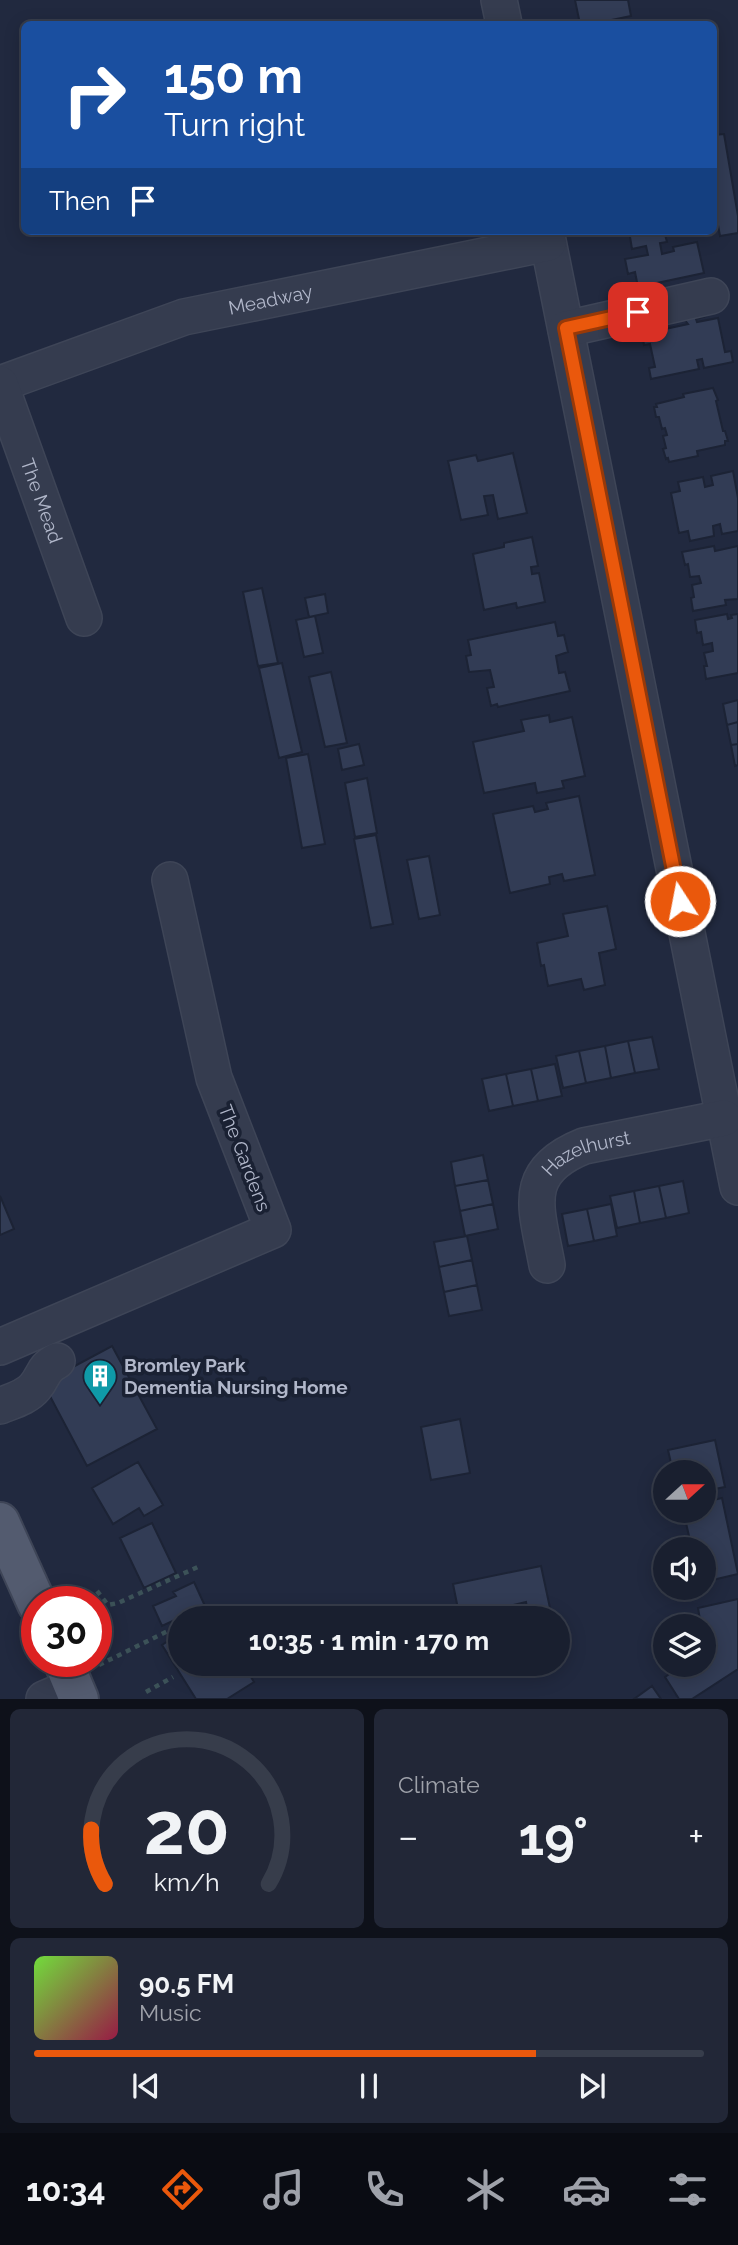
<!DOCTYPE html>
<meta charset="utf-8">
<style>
body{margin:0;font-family:Raleway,sans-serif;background:#222737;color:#f1f3f6;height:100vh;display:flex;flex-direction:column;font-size:26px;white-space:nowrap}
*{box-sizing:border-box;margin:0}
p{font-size:23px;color:#9fa2aa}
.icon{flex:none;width:38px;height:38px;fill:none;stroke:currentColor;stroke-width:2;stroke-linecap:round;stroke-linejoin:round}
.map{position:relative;height:1699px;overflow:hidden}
.details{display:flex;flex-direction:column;gap:10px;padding:10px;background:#0e111a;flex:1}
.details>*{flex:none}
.top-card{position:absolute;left:21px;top:21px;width:696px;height:214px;border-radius:10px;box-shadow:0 4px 18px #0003,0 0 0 2px #373d4b;background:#1a4fa0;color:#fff;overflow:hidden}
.needle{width:46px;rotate:69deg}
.buttons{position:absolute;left:653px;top:1460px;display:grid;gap:14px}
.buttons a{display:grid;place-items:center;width:63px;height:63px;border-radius:50%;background:#191f2f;box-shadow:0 4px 18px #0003,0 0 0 2px #373d4b;font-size:35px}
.speed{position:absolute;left:21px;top:1586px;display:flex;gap:14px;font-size:35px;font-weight:700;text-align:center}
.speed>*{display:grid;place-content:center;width:91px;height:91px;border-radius:50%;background:#191f2f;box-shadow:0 4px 18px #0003,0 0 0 2px #373d4b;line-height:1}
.speed .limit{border:10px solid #d22;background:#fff;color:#111}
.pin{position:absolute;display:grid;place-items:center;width:60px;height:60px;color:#fff;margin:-30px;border-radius:14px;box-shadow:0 4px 10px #0006}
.me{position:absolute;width:77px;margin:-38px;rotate:349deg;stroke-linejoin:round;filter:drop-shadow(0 0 5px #0008)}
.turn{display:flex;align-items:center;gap:24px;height:147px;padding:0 28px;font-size:32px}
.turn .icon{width:91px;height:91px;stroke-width:2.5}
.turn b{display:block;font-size:49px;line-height:60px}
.then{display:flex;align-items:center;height:66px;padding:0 28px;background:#0003;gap:14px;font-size:26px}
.big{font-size:52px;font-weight:700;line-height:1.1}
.details .widget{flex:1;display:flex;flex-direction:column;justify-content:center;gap:10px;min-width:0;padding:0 24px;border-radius:10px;background:#222737}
.details .dial{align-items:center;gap:0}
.dial svg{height:182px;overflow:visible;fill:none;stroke:#373d4b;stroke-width:7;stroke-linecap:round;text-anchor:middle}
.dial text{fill:#f1f3f6;stroke:none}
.song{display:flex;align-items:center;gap:21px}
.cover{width:84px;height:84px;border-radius:10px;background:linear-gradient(135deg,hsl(100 70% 55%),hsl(340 70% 35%))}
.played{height:7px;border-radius:4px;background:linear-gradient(90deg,#ea580c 75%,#373d4b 75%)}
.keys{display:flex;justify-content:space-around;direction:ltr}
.heat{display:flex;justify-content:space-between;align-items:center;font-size:38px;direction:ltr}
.details .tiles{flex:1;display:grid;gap:10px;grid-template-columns:1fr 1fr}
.widget:last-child{grid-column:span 2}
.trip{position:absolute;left:168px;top:1606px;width:402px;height:70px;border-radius:35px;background:#191f2f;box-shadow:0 4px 18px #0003,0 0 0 2px #373d4b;font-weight:700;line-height:70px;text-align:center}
.tabs{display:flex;height:112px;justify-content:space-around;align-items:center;background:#0a0c13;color:#9fa2aa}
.tabs .icon{width:49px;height:49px}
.tabs .current{color:#ea580c}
.tabs b{font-size:32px;color:#f1f3f6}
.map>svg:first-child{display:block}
.building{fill:#323c55;stroke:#1c2335;stroke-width:2}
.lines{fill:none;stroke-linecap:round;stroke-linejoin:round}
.minor-casing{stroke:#3e4557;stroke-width:38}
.major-casing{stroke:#3e4557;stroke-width:42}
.path{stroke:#3c5258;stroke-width:4.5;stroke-dasharray:5 5;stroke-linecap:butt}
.minor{stroke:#353c4f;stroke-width:35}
.major{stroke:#535b6f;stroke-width:38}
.route-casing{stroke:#983908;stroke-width:18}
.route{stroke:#ea580c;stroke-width:12}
.labels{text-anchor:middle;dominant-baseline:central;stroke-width:7;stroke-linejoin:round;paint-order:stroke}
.street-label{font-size:19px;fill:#b1b7ca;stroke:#1a2133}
.poi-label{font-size:19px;font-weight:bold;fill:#b1b7ca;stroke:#1a2133;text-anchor:start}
</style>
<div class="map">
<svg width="738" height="1699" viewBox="0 0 738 1699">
<rect width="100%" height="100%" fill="#21293f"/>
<!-- building -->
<path class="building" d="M575 0H628L631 16 592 24H580Z
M724 134 738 216V233L720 236 714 203V135Z
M629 231H664L667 242 660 243 662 254 674 251 673 247 697 242 704 273 638 287 635 272 628 274 625 259 648 255 646 246 632 249Z
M708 314 706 316 696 319 697 322 718 318 725 352 731 351 733 362 704 368 702 359 697 360 699 369 651 379 649 368 655 367 650 344 644 345 642 334 688 324 684 319Z
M713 388 718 400 716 401 723 431H725L728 441H725V445L697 451 698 456 669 462 668 458 666 459 663 449 666 448 663 436 667 435 665 428 662 429 659 417H656L654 407H657L656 404 684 397 683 394Z
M513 453 527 513 498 519 493 495 484 496 488 515 461 520 448 461 476 455 478 461Z
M733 471 738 498V531L722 534 720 524 713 526 714 536 690 541 688 531 679 533 671 493 680 491 678 482 703 477 705 487 713 485 711 476Z
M532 537 538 566 531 567 532 574 539 573 545 602 517 608 516 603 484 610 473 554 504 547V543Z
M714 546 715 551 738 546V599L725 600 726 605 693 611 691 598 694 597 692 585 701 583 699 576 690 577 688 564 685 565 682 552Z
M262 588 278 663 258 666 243 592Z
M325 594 328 613 309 617 305 598Z
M727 614 728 619 732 618 731 615 738 614V673L706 679 704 666H707L704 653 713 651 712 643 703 645 701 632 697 633 695 620Z
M315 616 323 653 304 657 296 620Z
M555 622 558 636 564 635 568 652 556 656 559 673 565 672 570 691 498 707 497 704 491 706 487 688 494 687 490 670 469 672 466 656 471 655 468 640Z
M282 663 302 752 279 758 259 668Z
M331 672 347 743 325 747 309 677Z
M738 700V722L727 725 723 704Z
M549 715 550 722 572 717 585 776 562 781 564 788 537 793 535 783 484 793 473 742 524 731 521 720Z
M738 722V744L731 745 727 725Z
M359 744 364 765 342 770 338 749Z
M738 744V765L735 766 731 745Z
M308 754 325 844 302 848 286 758Z
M367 778 377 833 355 837 345 783Z
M579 796 595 875 564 881 562 874 549 877 550 884 510 893 493 814 533 806 535 812 548 809 546 803Z
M376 835 393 924 371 928 354 839Z
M429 856 440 915 419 919 407 860Z
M607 906 616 949 599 953 605 985 584 990 581 979 548 986 544 965 541 966 537 943 568 936 563 914Z
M652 1037 659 1069 635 1073 628 1041Z
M628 1041 635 1073 611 1078 605 1046Z
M605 1046 611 1078 586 1083 579 1051Z
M579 1051 586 1083 563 1088 556 1056Z
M555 1064 562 1096 538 1101 531 1069Z
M531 1069 538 1101 513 1106 506 1074Z
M506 1074 513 1106 489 1111 482 1079Z
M483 1155 488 1180 455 1186 451 1162Z
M488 1180 493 1204 460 1211 455 1186Z
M683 1181 689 1213 666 1218 659 1186Z
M659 1186 666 1218 640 1223 634 1191Z
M634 1191 640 1223 617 1228 610 1196Z
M0 1196 14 1229 0 1235Z
M493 1204 498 1229 465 1236 460 1211Z
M611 1204 617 1236 594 1241 587 1209Z
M587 1209 594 1241 568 1246 562 1214Z
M467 1236 472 1260 439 1267 434 1242Z
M472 1260 477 1285 444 1292 439 1267Z
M477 1285 482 1310 449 1316 444 1292Z
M112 1346 157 1429 87 1466 43 1383Z
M460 1419 470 1473 431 1480 421 1427Z
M715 1440 725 1487 704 1491V1472H673L668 1450Z
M138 1462 163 1505 144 1516 139 1508 113 1524 92 1488Z
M722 1498 738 1574 704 1582V1549H692L683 1510H704V1502Z
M152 1523 176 1573 144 1588 120 1538Z
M541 1566 550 1608 528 1613 526 1602 500 1608 502 1618 460 1619 453 1584Z
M194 1582 205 1606 162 1626 153 1606 176 1596 173 1592Z
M738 1599V1669L692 1699H679L665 1677 684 1664H704V1652L706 1650 704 1626H701L698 1608Z
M180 1633V1664H243L254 1682 227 1699H196L162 1645Z
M652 1686 661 1699H634Z"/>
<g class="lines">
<!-- minor casing -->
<g class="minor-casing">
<g id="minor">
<path d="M499 0 504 24"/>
<path d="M546 231 738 1187"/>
<path d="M566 329 711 296"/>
<path id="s1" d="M0 384 184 317 548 243"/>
<path id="s2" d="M0 384 84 618"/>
<path id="s3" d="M547 1265C537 1209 519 1172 584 1146L724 1118"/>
<path d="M0 1347 273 1230 214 1078 170 880"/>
<path d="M0 1406C12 1401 27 1397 35 1387 45 1375 42 1369 57 1361"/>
<path d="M44 1699 74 1686"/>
</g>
</g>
<!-- major casing -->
<g class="major-casing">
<path id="major" d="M0 1522 37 1604
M63 1661 79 1699"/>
</g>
<!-- path -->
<path class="path" d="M97 1591 108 1605 118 1603 200 1566
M193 1619 197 1617
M99 1665 180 1625
M146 1692 173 1677"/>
<!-- minor -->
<use href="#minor" class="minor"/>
<!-- major -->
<use href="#major" class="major"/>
</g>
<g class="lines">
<!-- route casing -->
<g class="route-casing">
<path id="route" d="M638 312 566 328 680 901"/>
</g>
<!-- route -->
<use href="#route" class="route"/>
</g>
<!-- icons -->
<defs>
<g id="building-pin" transform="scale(1.75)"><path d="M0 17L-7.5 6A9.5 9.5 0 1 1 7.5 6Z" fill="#0f9aa8" stroke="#1a2133"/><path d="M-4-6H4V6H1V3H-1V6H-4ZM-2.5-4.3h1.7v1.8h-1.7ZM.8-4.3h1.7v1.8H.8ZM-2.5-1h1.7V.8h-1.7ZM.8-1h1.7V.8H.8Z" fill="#fff"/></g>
</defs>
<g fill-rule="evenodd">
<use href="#building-pin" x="100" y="1376"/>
</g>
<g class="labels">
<!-- street labels -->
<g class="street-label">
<text stroke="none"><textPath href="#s1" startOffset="284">Meadway</textPath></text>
<text stroke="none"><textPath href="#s2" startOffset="124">The Mead</textPath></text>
<text transform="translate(245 1158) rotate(69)">The Gardens</text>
<text stroke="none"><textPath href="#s3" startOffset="142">Hazelhurst</textPath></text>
</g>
<!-- poi labels -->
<g class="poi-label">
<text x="124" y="1365">Bromley Park<tspan x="124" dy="22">Dementia Nursing Home</tspan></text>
</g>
</g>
</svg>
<div class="buttons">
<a><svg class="needle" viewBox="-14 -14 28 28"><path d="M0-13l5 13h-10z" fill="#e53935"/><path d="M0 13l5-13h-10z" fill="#9fa2aa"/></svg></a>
<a><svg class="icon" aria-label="sound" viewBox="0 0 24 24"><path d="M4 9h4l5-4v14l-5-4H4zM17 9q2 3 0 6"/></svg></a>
<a><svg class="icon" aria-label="layers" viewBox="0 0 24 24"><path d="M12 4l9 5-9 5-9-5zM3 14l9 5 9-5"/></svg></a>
</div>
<div class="speed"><div class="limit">30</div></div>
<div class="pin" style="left:638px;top:312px;background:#d93025"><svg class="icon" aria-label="arrive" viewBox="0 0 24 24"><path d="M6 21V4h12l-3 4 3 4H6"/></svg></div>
<svg class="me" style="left:680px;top:901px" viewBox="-20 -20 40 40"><circle r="17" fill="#ea580c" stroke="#fff" stroke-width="3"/><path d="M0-11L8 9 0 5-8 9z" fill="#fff"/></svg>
<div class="trip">10:35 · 1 min · 170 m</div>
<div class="top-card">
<div class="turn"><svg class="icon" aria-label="right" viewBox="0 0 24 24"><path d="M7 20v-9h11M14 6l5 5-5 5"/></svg><div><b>150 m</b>Turn right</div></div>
<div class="then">Then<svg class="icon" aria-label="arrive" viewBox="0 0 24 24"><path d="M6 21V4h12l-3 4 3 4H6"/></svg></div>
</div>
</div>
<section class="details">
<div class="tiles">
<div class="widget dial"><svg viewBox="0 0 100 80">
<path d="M14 69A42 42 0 1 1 86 69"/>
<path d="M14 69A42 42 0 0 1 8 45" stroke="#ea580c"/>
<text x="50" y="56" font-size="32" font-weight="700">20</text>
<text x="50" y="72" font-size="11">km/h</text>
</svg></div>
<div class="widget"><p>Climate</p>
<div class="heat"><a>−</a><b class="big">19°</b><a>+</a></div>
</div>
<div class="widget">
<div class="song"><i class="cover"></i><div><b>90.5 FM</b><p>Music</p></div></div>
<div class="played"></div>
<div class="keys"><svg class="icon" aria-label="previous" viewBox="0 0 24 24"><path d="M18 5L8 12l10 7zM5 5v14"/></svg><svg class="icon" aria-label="pause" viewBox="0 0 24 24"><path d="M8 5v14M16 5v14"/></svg><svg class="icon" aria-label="next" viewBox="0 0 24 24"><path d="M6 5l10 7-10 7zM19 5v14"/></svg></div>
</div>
</div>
</section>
<nav class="tabs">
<b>10:34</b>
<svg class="icon current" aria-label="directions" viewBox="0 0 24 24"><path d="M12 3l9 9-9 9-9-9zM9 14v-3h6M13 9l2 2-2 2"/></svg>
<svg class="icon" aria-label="music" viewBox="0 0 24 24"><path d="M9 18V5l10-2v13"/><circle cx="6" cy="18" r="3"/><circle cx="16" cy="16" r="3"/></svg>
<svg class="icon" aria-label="phone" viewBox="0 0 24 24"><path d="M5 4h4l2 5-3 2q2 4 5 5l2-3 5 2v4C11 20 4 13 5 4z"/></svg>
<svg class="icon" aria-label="climate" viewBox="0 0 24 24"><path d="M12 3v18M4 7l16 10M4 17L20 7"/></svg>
<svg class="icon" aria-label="car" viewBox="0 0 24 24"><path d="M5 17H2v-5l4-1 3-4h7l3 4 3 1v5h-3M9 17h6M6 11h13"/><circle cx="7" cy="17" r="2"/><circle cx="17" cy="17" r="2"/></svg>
<svg class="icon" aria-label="filters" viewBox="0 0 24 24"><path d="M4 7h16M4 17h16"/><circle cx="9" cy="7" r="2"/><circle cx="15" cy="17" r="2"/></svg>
</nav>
